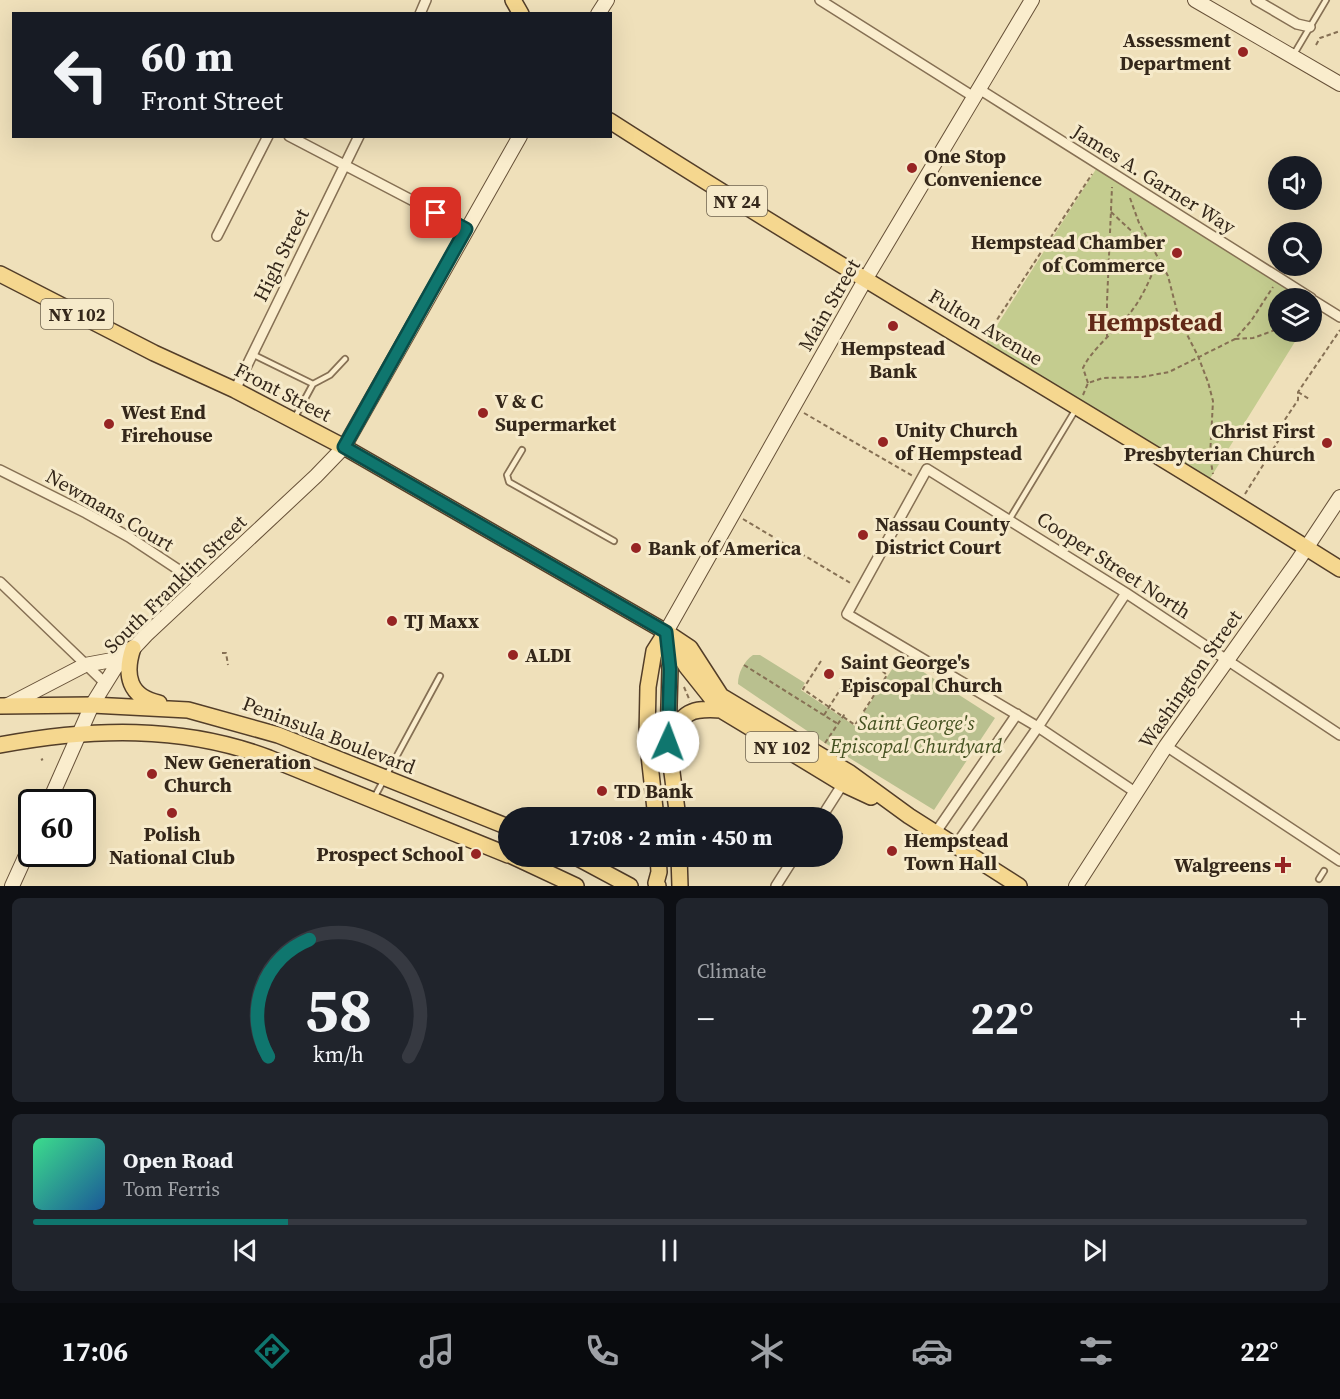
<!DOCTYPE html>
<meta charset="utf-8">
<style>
body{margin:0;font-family:"Source Serif 4",serif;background:#20242c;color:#f1f3f6;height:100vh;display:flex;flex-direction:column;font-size:22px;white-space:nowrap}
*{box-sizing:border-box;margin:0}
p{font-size:20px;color:#9ea1a6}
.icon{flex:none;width:33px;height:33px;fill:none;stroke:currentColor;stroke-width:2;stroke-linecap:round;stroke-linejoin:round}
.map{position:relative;height:886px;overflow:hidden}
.panel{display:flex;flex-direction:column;gap:12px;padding:12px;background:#0d0f14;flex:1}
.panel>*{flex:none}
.hud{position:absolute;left:12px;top:12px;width:600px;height:126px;border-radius:0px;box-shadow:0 6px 24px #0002;background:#171b24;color:#f1f3f6;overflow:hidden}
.tools{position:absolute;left:1268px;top:156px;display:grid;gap:12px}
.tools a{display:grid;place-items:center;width:54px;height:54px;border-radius:50%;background:#171b24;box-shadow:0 6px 24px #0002;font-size:30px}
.speed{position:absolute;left:18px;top:789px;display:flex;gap:12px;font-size:30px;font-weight:700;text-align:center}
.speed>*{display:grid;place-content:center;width:78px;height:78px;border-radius:50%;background:#171b24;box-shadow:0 6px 24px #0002;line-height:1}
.speed .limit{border:3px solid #111;border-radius:9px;background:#fff;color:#111}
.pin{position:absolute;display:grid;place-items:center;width:51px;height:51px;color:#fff;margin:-26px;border-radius:12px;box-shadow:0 3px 9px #0006}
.me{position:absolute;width:66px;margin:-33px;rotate:2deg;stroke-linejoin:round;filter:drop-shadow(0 0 4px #0008)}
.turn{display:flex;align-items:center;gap:21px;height:126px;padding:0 30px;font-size:27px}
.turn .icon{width:78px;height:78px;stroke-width:2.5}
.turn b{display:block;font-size:42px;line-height:51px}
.big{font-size:45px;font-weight:700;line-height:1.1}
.panel .tile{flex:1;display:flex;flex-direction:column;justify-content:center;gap:9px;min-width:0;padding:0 21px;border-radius:9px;background:#20242c}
.panel .dial{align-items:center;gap:0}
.dial svg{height:156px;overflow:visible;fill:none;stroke:#363941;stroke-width:7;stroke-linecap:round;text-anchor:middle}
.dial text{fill:#f1f3f6;stroke:none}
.song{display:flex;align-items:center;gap:18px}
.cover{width:72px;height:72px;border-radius:9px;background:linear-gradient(135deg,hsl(150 70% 55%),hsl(210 70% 35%))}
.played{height:6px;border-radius:3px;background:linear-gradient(90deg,#0f766e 20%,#363941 20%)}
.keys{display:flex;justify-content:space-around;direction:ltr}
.heat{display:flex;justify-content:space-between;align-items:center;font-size:33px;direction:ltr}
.panel .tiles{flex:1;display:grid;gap:12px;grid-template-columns:1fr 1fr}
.tile:last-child{grid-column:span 2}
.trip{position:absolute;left:498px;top:807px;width:345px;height:60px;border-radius:30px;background:#171b24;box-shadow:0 6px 24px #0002;font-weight:700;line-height:60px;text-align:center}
.tabs{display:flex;height:96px;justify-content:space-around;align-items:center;background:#090b0e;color:#9ea1a6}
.tabs .icon{width:42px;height:42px}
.tabs .on{color:#0f766e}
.tabs b{font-size:27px;color:#f1f3f6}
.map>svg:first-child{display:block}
.green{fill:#c4cc8f}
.cemetery{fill:#b9c08f}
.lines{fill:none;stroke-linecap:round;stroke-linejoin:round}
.lane-casing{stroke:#867054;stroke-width:8}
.street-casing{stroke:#867054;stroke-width:12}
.secondary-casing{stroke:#675138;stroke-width:16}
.primary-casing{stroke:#533e29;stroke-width:18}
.path{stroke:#867054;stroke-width:2;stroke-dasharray:4.5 3;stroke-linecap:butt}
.lane{stroke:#faedcd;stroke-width:4.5}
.street{stroke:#faedcd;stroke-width:9}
.secondary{stroke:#faedcd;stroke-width:14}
.primary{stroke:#f5d78f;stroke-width:15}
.route-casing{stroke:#0a4d48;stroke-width:15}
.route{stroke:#0f766e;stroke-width:10}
.poi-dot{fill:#962423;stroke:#f6eaca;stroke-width:2}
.labels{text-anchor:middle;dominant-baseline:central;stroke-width:6;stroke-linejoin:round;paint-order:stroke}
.shield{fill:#f6eaca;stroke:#6e624f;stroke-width:1.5}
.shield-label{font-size:18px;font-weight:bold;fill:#34271a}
.poi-label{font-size:20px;font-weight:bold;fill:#34271a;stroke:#f6eaca;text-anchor:start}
.street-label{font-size:20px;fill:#34271a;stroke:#f6eaca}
.park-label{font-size:20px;font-style:italic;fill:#445120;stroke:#f6eaca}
.district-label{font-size:26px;font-weight:bold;fill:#622918;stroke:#f6eaca}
</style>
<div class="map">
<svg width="1340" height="886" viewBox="0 0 1340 886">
<rect width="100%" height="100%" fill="#efe0ba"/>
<!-- green -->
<path class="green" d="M1098 166 1319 303 1311 315V298H1278V332H1301L1206 485 982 349Z"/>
<!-- cemetery -->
<path class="cemetery" d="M753 655H760L805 683 801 690 855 726 900 657 995 718 934 810 825 743 738 684C738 673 744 661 753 655Z"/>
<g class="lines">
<!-- lane casing -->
<g class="lane-casing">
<path id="lane" d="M1294 54 1326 0
M252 354 313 384 330 375 345 359
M294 419 313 384
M522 450 507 475 509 482 614 541
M1009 520 1076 409
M374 798 440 676
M1319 879 1324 871"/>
</g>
<!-- street casing -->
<g class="street-casing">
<path id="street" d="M820 0 974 97
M1256 0 1297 24 1310 27
M420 14 426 0
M979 89 1311 298
M289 136 467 229
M217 236 268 136
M1311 299 1340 317
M235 390 359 136
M0 470 86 513 129 537 200 584
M0 582 105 683
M1166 746 1340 861
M1135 792 1038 727 847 614 927 469 1126 593 1340 735
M821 818 844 782
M936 832 1017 714
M956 845 1038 727 1126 593
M776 886 795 856"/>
</g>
<!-- secondary casing -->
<g class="secondary-casing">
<path id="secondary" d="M1195 0 1340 84
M598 14 607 0
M666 632 865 280 1032 0
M8 705 85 665 112 660 126 652
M49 802 92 705 115 668 146 635 316 476 344 447 520 136
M12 886 32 842
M1076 886 1166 746 1297 562 1340 497"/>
</g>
<!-- primary casing -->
<g class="primary-casing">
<path id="primary" d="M513 0 521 14
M610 121C850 275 1099 416 1340 569
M0 274 154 353 235 390 344 447 666 632 690 648 721 696 850 773 909 816 1019 886
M667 634 686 666 721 710 843 784 871 797
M666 638 670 669 668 742 678 818
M133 648C124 675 129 697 159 703
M0 706 92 705 188 710 278 735 508 827
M669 740C684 711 690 708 721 710
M0 745C91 728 182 725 269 758L508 855
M656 818 647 737 648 687 654 651 666 632
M512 856 576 886
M574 856 630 886
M679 856 680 886
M658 886 656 883 659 872 658 856"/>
</g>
<!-- path -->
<path class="path" d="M1316 45 1320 38 1340 31
M1130 198 1139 223 1168 276 1179 319 1198 356 1208 382 1213 401 1210 456 1213 474
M1111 212 1153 251
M989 332 1092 174
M1107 338V302L1112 187
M1235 339 1253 338 1278 329
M1088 383 1083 368C1090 352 1113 332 1126 318 1141 301 1150 280 1158 259
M1298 392 1309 399
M1083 395 1088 383 1103 378 1142 377 1169 372 1235 339 1251 321 1273 287
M804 413 913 476
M1245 494 1285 430 1280 427 1298 400V392L1340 330
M743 519 852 584
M222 653H226L228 665
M821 661 803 689 855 725 887 675 881 670 870 666
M744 665 838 724
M684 687 690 701
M824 715 847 679 851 682
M825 743 846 712
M41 760 43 759"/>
<!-- lane -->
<use href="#lane" class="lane"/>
<!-- street -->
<use href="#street" class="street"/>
<!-- secondary -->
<use href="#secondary" class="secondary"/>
<!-- primary -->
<use href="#primary" class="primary"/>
</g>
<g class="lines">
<!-- route casing -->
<g class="route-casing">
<path id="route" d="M436 213 466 229 344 447 666 632 670 669 668 742"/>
</g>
<!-- route -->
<use href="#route" class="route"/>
</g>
<!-- markers -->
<g class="poi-dot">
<circle cx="1243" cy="52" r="6"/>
<circle cx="912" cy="168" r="6"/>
<circle cx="1177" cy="253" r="6"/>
<circle cx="893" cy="326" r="6"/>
<circle cx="483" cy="413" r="6"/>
<circle cx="109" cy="424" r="6"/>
<circle cx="883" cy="442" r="6"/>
<circle cx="1327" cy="443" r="6"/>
<circle cx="863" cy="535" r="6"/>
<circle cx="636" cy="548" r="6"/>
<circle cx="392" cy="621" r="6"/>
<circle cx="513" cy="655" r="6"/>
<circle cx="829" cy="674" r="6"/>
<circle cx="152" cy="774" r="6"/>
<circle cx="602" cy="791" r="6"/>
<circle cx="172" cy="813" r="6"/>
<circle cx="892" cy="851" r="6"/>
<circle cx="476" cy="854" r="6"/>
<path d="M1280 856h6v6h6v6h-6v6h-6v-6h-6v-6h6z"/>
</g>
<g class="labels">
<!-- shield labels -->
<g class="shield">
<rect x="707" y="186" width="60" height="30" rx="4.5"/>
<rect x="41" y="299" width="72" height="30" rx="4.5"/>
<rect x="746" y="732" width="72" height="30" rx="4.5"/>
</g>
<g class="shield-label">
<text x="737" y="201">NY 24</text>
<text x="77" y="314">NY 102</text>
<text x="782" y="747">NY 102</text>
</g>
<!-- poi labels -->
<g class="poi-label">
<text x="1231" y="40" text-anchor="end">Assessment<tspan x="1231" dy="23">Department</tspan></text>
<text x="924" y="156">One Stop<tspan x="924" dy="23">Convenience</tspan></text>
<text x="1165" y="242" text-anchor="end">Hempstead Chamber<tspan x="1165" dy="23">of Commerce</tspan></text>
<text x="893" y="348" text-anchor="middle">Hempstead<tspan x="893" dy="23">Bank</tspan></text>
<text x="495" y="401">V &amp; C<tspan x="495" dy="23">Supermarket</tspan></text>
<text x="121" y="412">West End<tspan x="121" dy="23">Firehouse</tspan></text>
<text x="895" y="430">Unity Church<tspan x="895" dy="23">of Hempstead</tspan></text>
<text x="1315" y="431" text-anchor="end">Christ First<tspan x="1315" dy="23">Presbyterian Church</tspan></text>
<text x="875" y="524">Nassau County<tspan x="875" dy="23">District Court</tspan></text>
<text x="648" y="548">Bank of America</text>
<text x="404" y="621">TJ Maxx</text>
<text x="525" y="655">ALDI</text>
<text x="841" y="662">Saint George's<tspan x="841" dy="23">Episcopal Church</tspan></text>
<text x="164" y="762">New Generation<tspan x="164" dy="23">Church</tspan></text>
<text x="614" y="791">TD Bank</text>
<text x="172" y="834" text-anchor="middle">Polish<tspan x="172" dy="23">National Club</tspan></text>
<text x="904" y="840">Hempstead<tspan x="904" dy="23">Town Hall</tspan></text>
<text x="464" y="854" text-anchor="end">Prospect School</text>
<text x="1271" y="865" text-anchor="end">Walgreens</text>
</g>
<!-- street labels -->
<g class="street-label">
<text transform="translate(1154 179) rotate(32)">James A. Garner Way</text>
<text transform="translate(281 255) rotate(-64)">High Street</text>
<text transform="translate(829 305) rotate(-60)">Main Street</text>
<text transform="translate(986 327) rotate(31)">Fulton Avenue</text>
<text transform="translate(283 392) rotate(27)">Front Street</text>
<text transform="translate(110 510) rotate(30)">Newmans Court</text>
<text transform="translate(1114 565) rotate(33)">Cooper Street North</text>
<text transform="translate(175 584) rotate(-44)">South Franklin Street</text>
<text transform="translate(1190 679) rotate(-55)">Washington Street</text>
<text transform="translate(329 735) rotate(21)">Peninsula Boulevard</text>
</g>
<!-- park labels -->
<g class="park-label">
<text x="916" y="723">Saint George's<tspan x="916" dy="23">Episcopal Churdyard</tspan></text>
</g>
<!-- district labels -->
<g class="district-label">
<text x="1155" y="322">Hempstead</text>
</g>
</g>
</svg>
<div class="tools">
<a><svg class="icon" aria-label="sound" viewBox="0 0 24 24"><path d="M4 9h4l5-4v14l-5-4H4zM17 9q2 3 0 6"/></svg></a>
<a><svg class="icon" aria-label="search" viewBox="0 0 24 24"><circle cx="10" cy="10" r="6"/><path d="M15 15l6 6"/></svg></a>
<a><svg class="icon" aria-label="layers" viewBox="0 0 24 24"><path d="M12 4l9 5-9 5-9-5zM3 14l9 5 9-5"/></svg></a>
</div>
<div class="speed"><div class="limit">60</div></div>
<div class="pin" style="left:436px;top:213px;background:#d93025"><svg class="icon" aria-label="arrive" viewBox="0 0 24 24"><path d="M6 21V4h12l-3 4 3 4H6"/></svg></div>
<svg class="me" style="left:668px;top:742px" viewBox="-20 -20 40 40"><circle r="19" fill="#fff"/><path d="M0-13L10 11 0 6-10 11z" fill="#0f766e"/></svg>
<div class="trip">17:08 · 2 min · 450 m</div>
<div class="hud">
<div class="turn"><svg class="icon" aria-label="left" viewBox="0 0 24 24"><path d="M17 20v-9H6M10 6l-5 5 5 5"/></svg><div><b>60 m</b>Front Street</div></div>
</div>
</div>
<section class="panel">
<div class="tiles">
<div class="tile dial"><svg viewBox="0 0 100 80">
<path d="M14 69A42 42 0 1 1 86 69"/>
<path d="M14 69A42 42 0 0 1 35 9" stroke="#0f766e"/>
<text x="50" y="56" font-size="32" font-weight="700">58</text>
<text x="50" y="72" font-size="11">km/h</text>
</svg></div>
<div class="tile"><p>Climate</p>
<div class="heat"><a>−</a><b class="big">22°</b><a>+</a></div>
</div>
<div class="tile">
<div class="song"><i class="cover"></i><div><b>Open Road</b><p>Tom Ferris</p></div></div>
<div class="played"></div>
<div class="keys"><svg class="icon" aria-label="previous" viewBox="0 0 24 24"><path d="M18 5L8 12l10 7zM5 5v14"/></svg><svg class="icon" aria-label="pause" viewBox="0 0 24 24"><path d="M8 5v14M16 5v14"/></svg><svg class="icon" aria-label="next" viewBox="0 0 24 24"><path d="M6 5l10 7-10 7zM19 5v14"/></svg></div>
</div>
</div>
</section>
<nav class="tabs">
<b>17:06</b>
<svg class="icon on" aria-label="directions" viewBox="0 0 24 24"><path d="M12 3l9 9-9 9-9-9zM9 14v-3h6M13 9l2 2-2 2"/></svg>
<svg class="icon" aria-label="music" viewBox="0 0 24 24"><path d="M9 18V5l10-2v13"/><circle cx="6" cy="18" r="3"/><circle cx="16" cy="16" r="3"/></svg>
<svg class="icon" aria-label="phone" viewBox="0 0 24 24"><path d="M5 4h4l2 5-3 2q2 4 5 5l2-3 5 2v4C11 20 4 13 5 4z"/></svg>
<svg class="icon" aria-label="climate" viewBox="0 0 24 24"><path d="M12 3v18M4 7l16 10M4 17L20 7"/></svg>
<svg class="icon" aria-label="car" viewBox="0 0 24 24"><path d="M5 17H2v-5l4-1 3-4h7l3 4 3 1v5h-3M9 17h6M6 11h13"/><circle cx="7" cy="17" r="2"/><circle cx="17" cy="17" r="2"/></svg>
<svg class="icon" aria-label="filters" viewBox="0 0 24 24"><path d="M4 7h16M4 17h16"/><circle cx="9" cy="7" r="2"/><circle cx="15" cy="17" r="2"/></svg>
<b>22°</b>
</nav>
